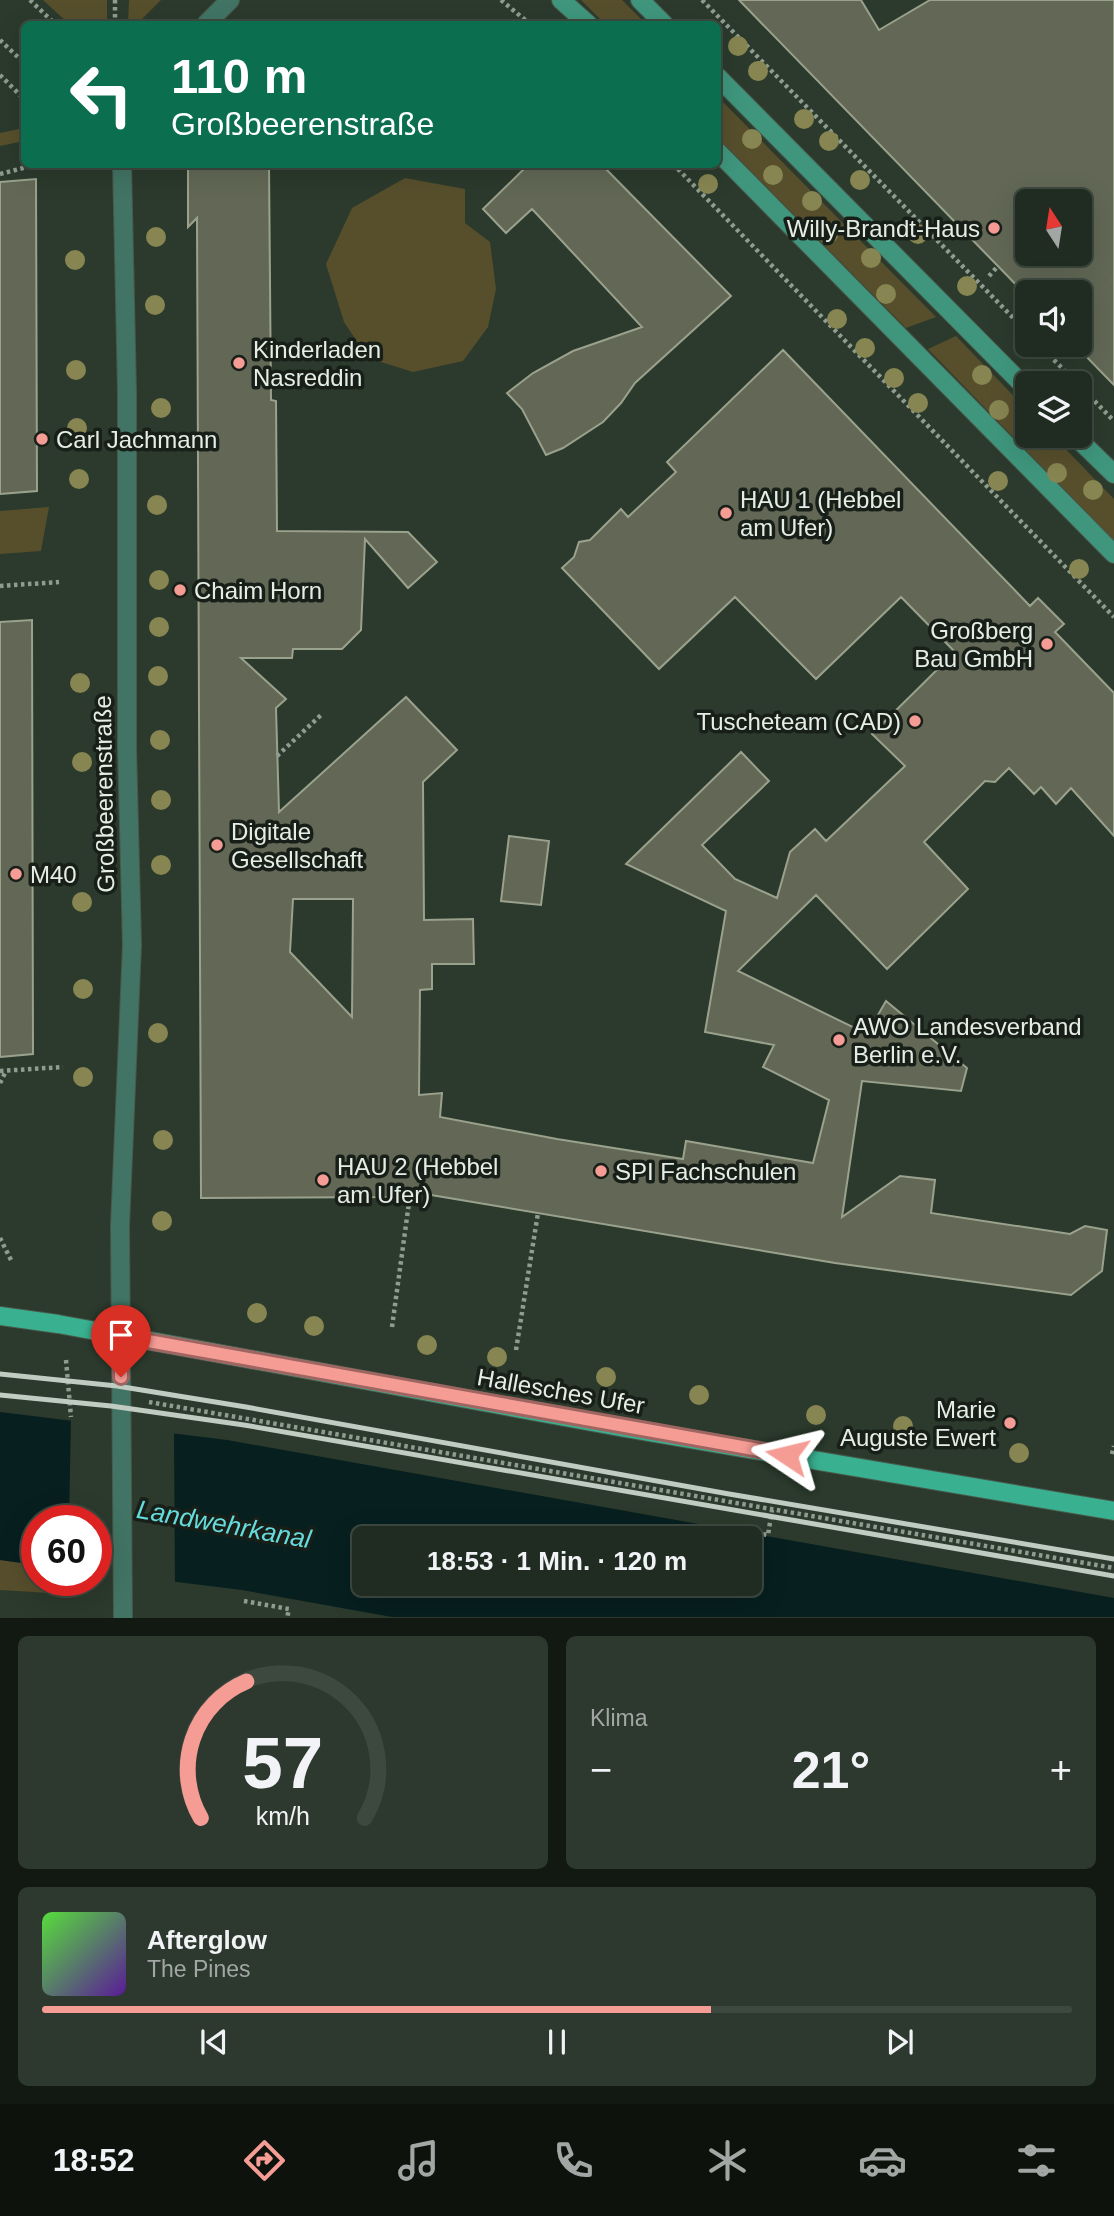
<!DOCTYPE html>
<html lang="de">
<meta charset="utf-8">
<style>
body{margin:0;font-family:Arial,sans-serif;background:#2d382e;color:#f1f3f6;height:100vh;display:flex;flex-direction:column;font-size:26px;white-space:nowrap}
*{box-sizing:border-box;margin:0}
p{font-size:23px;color:#a2a7a5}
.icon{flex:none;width:38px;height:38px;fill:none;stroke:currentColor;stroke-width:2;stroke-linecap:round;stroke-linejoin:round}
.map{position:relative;height:1618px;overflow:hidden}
.details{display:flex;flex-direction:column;gap:18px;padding:18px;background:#121812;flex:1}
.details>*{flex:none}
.banner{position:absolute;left:21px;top:21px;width:700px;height:147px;border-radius:10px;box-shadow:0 7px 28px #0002,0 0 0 2px #3d483f;background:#0b6e4f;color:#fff;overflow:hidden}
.needle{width:46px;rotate:348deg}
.fabs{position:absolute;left:1015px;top:189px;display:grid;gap:14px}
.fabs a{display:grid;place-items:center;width:77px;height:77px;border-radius:10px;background:#202c21;box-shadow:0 7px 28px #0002,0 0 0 2px #3d483f;font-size:35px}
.speed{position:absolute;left:21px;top:1505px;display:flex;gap:14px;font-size:35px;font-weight:700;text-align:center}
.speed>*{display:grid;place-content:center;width:91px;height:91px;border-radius:50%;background:#202c21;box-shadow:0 7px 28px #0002,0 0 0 2px #3d483f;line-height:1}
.speed .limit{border:10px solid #d22;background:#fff;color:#111}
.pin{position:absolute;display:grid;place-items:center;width:60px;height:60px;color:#fff;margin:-72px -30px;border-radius:50% 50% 50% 0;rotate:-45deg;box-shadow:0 0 7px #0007}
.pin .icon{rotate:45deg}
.me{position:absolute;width:77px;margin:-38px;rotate:280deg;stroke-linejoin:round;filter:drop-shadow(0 0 5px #0008)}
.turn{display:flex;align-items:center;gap:24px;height:147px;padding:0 35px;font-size:32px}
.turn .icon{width:91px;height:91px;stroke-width:2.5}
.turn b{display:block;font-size:49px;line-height:60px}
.big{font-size:52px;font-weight:700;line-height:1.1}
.details .tile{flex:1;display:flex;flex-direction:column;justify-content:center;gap:10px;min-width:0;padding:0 24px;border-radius:10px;background:#2d382e}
.details .dial{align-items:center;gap:0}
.dial svg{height:182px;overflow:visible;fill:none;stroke:#3d483f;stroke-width:7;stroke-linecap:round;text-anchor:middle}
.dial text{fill:#f1f3f6;stroke:none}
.song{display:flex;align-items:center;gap:21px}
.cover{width:84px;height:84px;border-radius:10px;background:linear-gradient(135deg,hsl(110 70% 55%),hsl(270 70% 35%))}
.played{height:7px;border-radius:4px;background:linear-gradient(90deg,#f59c95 65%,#3d483f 65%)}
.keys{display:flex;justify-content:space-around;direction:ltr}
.heat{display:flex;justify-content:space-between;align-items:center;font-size:38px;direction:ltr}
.details .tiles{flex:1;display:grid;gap:18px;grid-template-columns:1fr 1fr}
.tile:last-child{grid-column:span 2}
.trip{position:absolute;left:352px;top:1526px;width:410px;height:70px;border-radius:10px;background:#202c21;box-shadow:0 7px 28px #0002,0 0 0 2px #3d483f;font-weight:700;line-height:70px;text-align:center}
.menu{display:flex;height:112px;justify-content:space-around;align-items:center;background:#0d120d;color:#a2a7a5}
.menu .icon{width:49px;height:49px}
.menu .on{color:#f59c95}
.menu b{font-size:32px;color:#f1f3f6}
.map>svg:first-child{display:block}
.green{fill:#574f2c}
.water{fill:#071f1f;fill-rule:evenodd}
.pier{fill:#2b3a2c}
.building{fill:#626855;stroke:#9aa18c;stroke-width:2;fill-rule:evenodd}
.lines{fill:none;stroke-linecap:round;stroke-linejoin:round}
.street-casing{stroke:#49574a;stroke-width:20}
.secondary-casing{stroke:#49574a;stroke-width:20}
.primary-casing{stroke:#49574a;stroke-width:20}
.path{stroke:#8f9c90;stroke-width:4.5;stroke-dasharray:3.5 3.5;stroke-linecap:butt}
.street{stroke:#417464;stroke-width:18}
.secondary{stroke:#3f967d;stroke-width:18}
.primary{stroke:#39b090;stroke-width:18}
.rail{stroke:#c0cbc1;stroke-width:5}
.tree{fill:#878551}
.route-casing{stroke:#9f6561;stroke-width:18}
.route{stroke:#f59c95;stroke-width:12}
.poi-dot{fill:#f59c95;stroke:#181f19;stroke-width:2.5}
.labels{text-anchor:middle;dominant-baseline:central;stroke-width:7;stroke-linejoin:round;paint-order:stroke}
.poi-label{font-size:24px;fill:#e4eee5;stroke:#181f19;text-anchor:start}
.street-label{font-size:24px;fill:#e4eee5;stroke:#181f19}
.water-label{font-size:26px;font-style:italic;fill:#66dbdc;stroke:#181f19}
</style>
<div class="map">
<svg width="1114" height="1618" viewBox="0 0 1114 1618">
<rect width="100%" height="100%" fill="#2b3a2c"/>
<!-- green -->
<path class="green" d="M43 0H107V24H69Z
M129 0H161L137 24H128Z
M581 0H622L646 24H605Z
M718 97 936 317 906 328 718 138Z
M24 128V141L0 146V133Z
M405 178 465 189V223L490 242 496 289 488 327 463 361 413 372 368 358 344 322 326 264 352 208Z
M956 336 1027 410V436H1053L1114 499V541L928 349Z
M49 507 41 551 0 554V511Z
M0 1560 37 1565V1580H57L49 1593 0 1590Z"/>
<!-- water -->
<path class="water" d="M0 1412 227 1440 1114 1598V1617H392L242 1590 96 1572V1521H37V1565L0 1560ZM364 1538H749V1584H364Z"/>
<!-- pier -->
<path class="pier" d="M71 1417 174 1430 175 1586 96 1576V1521H69Z"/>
<!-- building -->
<path class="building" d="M739 0H861L879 30 930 0H1114V385L1075 345H1080V292H1027V296ZM1027 201H1080V254H1027Z
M188 164H269L271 400 276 401 277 531 408 532 437 562 408 588 365 539 361 630 342 649H293L292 658H241L286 699 276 708 279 812 406 697 457 750 423 782 424 920 473 919 474 964H432V989L420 990 419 1095 442 1093 440 1117 557 1139 683 1159 686 1141 813 1163 829 1100 763 1067 774 1045 705 1032 726 911 626 864 741 752 769 781 702 845 735 879 777 898 790 852 815 829 826 841 905 766 872 734 955 652 901 597 816 679 735 597 659 669 562 568 574 557 579 542 590 540 621 509 628 517 676 472 667 462 783 350 1030 606 1038 598 1064 624 1055 632 1114 693V836L1071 788 1056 804 1041 787 1034 794 1009 768 995 782 985 781 924 842 968 889 887 969 816 895 738 971 867 1034 886 1001 967 1068 961 1091 862 1081 842 1217 900 1176 935 1180 931 1213 1070 1234 1085 1226 1107 1230 1102 1271 1071 1295 835 1263 395 1189V1197L201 1198 197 218 188 227ZM293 899H353L352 1017 290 952Z
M529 164H601L731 296 635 383 621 403 603 422 563 448 546 455 522 409 507 393 533 373 573 351 642 327 532 209 506 233 483 209Z
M36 179 37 491 0 494V182Z
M32 620 33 1054 0 1057V622Z
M509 836 549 841 541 905 501 901Z"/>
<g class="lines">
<!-- street casing -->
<g class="street-casing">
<path id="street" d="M206 24 230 0
M122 164 127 391V748L132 945 120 1226 123 1618"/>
</g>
<!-- secondary casing -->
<g class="secondary-casing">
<path id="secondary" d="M561 0 588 24
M640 0 664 24
M718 77 1027 389
M718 152 1114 554
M1075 436 1114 474"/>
</g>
<!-- primary casing -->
<g class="primary-casing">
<path id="primary" d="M0 1316 58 1324 625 1428 1114 1511"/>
</g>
<!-- path -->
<path class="path" d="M30 0 55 24
M115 0V24
M501 0 530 24
M702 0 1027 332
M0 40 24 63
M0 75 24 99
M673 164 1114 617
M0 174 39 164
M989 276 998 266
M1039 345 1077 383
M1080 386 1114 421
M0 586 59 582
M277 756 321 715
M0 1071 63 1067
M0 1083 6 1071
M0 1238 12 1262
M392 1327 411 1188
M516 1350 538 1213
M66 1360 71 1417
M149 1402 1114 1568
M1112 1454 1114 1446
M756 1533 768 1535 772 1510
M244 1601 289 1609 287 1618"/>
<!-- street -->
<use href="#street" class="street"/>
<!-- secondary -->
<use href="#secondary" class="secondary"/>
<!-- primary -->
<use href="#primary" class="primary"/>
<!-- rail -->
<path class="rail" d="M0 1374 117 1386 246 1407 729 1494 1114 1559
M0 1395 111 1406 244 1425 1114 1576"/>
</g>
<!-- trees -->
<g class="tree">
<circle cx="738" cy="46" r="10"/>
<circle cx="758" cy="71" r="10"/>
<circle cx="804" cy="119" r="10"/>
<circle cx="752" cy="139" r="10"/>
<circle cx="829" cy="141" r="10"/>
<circle cx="773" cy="175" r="10"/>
<circle cx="860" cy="180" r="10"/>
<circle cx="708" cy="184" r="10"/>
<circle cx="812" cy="201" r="10"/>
<circle cx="828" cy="234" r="10"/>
<circle cx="918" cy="234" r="10"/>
<circle cx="156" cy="237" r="10"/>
<circle cx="871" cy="258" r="10"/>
<circle cx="75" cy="260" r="10"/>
<circle cx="967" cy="286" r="10"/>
<circle cx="886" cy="294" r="10"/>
<circle cx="155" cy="305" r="10"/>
<circle cx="837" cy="319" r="10"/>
<circle cx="865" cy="348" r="10"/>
<circle cx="76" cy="370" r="10"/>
<circle cx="982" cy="375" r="10"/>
<circle cx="894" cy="378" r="10"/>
<circle cx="918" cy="403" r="10"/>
<circle cx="161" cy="408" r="10"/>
<circle cx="999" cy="410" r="10"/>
<circle cx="77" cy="428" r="10"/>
<circle cx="1057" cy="473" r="10"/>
<circle cx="79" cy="479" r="10"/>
<circle cx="998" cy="481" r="10"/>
<circle cx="1093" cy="490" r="10"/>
<circle cx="157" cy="505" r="10"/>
<circle cx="1079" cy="569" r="10"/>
<circle cx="159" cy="580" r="10"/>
<circle cx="159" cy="627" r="10"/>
<circle cx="158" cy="676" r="10"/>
<circle cx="80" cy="683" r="10"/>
<circle cx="160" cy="740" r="10"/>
<circle cx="82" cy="762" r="10"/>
<circle cx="161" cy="800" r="10"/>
<circle cx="161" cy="865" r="10"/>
<circle cx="82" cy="902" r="10"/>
<circle cx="83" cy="989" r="10"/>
<circle cx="158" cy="1033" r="10"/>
<circle cx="83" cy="1077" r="10"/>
<circle cx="163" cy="1140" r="10"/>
<circle cx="162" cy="1221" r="10"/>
<circle cx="257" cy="1313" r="10"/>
<circle cx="314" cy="1326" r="10"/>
<circle cx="427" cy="1345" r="10"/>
<circle cx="497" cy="1357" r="10"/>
<circle cx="606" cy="1377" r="10"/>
<circle cx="699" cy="1395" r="10"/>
<circle cx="816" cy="1415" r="10"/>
<circle cx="903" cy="1426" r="10"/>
<circle cx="1019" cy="1453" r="10"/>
</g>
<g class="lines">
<!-- route casing -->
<g class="route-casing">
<path id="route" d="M121 1377 120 1336 787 1455"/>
</g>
<!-- route -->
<use href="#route" class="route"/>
</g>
<!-- markers -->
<g class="poi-dot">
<circle cx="994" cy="228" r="7"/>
<circle cx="239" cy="363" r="7"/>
<circle cx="42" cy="439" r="7"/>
<circle cx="726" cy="513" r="7"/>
<circle cx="180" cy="590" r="7"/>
<circle cx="1047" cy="644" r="7"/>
<circle cx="915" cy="721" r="7"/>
<circle cx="217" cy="845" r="7"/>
<circle cx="16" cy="874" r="7"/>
<circle cx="839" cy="1040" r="7"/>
<circle cx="601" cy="1171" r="7"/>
<circle cx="323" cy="1180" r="7"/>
<circle cx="1010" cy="1423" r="7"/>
</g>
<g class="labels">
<!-- poi labels -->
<g class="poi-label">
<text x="980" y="228" text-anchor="end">Willy-Brandt-Haus</text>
<text x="253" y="349">Kinderladen<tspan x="253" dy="28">Nasreddin</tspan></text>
<text x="56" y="439">Carl Jachmann</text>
<text x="740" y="499">HAU 1 (Hebbel<tspan x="740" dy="28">am Ufer)</tspan></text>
<text x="194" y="590">Chaim Horn</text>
<text x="1033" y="630" text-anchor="end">Großberg<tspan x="1033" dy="28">Bau GmbH</tspan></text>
<text x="901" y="721" text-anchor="end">Tuscheteam (CAD)</text>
<text x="231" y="831">Digitale<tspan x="231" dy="28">Gesellschaft</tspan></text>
<text x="30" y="874">M40</text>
<text x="853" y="1026">AWO Landesverband<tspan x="853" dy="28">Berlin e.V.</tspan></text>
<text x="337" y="1166">HAU 2 (Hebbel<tspan x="337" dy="28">am Ufer)</tspan></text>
<text x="615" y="1171">SPI Fachschulen</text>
<text x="996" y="1409" text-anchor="end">Marie<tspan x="996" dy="28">Auguste Ewert</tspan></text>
</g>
<!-- street labels -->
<g class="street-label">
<text transform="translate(104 794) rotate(-91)">Großbeerenstraße</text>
<text transform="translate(561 1391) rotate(10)">Hallesches Ufer</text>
</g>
<!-- water labels -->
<g class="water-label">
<text transform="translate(224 1524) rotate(10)">Landwehrkanal</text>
</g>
</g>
</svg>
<div class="fabs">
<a><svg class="needle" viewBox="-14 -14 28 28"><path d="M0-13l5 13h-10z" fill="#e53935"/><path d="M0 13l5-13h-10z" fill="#a2a7a5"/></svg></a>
<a><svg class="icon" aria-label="sound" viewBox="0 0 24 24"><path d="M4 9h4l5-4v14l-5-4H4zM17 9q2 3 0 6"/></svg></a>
<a><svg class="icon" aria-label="layers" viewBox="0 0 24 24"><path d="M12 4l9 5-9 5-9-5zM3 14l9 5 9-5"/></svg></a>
</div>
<div class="speed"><div class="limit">60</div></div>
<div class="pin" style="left:121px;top:1377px;background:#d93025"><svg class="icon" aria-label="arrive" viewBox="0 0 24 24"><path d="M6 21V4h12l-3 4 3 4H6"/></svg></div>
<svg class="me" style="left:787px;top:1455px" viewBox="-20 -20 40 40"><path d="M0-17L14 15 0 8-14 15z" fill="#f59c95" stroke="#fff" stroke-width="4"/></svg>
<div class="trip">18:53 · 1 Min. · 120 m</div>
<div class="banner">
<div class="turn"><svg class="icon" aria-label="left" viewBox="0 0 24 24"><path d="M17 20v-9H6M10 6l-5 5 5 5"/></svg><div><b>110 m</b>Großbeerenstraße</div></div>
</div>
</div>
<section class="details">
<div class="tiles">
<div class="tile dial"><svg viewBox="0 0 100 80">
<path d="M14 69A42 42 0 1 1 86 69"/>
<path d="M14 69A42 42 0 0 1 34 9" stroke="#f59c95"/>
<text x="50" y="56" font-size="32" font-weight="700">57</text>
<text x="50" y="72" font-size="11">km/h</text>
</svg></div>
<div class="tile"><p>Klima</p>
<div class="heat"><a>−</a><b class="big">21°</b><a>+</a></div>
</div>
<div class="tile">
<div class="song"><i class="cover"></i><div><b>Afterglow</b><p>The Pines</p></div></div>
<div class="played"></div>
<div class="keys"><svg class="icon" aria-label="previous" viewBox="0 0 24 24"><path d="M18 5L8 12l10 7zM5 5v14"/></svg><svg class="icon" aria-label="pause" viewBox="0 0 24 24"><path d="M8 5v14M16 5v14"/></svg><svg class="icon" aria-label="next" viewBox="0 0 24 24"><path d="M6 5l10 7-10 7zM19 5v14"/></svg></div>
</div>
</div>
</section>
<nav class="menu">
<b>18:52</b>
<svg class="icon on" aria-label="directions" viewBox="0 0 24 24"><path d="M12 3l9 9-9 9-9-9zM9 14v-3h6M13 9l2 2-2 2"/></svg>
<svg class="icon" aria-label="music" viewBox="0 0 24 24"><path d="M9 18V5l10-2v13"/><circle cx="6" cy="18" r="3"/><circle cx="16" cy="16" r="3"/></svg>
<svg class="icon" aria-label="phone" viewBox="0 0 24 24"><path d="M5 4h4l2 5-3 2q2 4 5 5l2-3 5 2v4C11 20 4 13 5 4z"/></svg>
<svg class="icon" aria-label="climate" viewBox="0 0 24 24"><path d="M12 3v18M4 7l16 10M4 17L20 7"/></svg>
<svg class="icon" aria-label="car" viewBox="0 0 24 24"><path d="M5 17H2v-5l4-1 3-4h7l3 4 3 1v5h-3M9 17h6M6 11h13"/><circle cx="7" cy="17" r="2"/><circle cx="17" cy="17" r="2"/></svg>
<svg class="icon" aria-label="filters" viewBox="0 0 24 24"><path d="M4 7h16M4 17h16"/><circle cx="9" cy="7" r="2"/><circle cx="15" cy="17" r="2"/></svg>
</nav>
